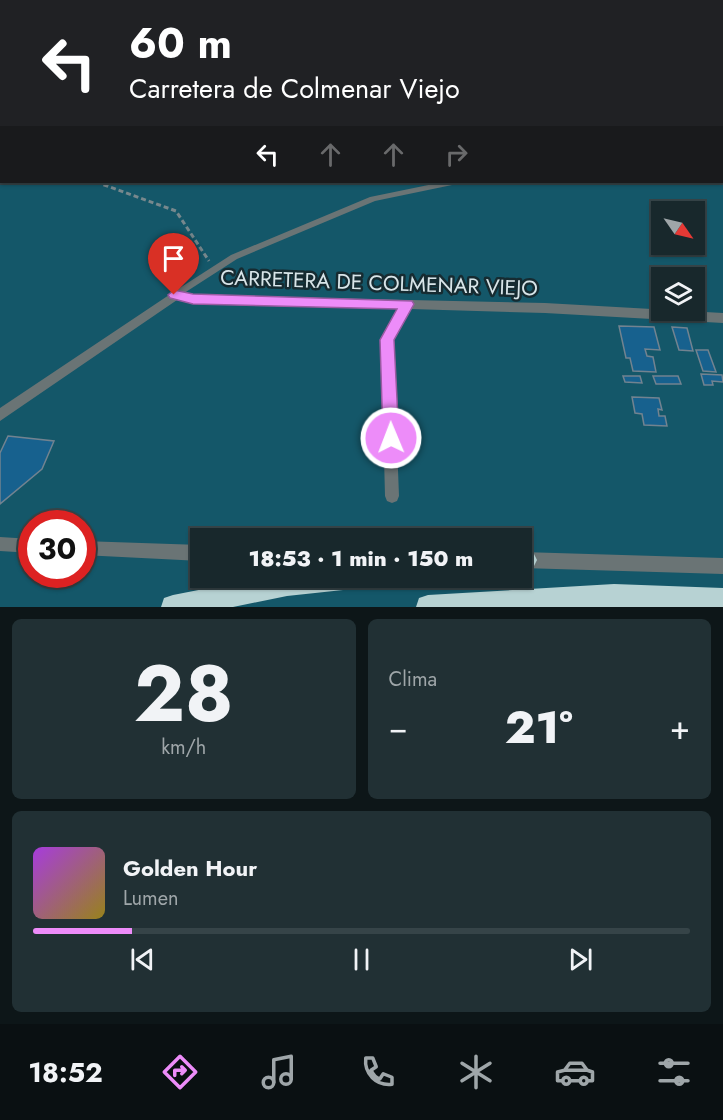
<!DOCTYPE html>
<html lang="es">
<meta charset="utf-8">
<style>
body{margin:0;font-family:Jost,sans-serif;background:#213034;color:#f1f3f6;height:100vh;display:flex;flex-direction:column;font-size:22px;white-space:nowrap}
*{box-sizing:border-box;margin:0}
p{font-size:20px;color:#9fa6a9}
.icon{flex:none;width:33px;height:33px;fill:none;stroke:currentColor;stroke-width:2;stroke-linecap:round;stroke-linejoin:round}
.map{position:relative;height:607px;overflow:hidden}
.drawer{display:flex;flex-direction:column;gap:12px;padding:12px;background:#0d1618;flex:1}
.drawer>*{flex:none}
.guide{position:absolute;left:0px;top:0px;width:723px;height:183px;box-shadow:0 2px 4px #0004,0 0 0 2px #364448;background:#202124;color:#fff;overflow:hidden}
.needle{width:39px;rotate:124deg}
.buttons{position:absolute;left:651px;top:201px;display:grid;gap:12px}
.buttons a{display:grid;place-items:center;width:54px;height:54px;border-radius:0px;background:#18282c;box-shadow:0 2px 4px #0004,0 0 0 2px #364448;font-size:30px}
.speed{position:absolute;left:18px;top:510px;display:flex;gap:12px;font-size:30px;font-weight:700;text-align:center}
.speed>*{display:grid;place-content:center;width:78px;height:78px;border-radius:50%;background:#18282c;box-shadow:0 2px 4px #0004,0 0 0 2px #364448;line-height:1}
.speed .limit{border:9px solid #d22;background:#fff;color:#111}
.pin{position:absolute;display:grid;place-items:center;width:51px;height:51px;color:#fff;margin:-62px -26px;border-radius:50% 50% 50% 0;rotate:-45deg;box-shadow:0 0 6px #0007}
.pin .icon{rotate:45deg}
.me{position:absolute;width:66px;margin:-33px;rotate:359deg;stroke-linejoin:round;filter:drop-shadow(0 0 4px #0008)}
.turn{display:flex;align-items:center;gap:21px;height:126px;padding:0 30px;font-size:27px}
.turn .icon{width:78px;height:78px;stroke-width:2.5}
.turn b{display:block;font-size:42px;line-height:51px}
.lanes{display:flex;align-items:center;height:57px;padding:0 30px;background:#0003;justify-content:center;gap:30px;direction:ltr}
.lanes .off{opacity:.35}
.big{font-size:45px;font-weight:800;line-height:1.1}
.drawer .widget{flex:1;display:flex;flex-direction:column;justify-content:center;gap:9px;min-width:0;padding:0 21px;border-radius:9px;background:#213034}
.drawer .dial{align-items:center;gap:0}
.dial b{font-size:78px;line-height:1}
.song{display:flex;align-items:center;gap:18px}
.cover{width:72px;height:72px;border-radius:9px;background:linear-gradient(135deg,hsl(280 70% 55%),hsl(50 70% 35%))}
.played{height:6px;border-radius:3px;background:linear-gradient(90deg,#ed8cf9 15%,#364448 15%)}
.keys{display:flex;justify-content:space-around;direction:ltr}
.heat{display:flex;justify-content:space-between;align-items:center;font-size:33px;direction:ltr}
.drawer .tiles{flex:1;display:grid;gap:12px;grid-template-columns:1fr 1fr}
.widget:last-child{grid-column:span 2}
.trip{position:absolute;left:190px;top:528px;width:342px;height:60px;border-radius:0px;background:#18282c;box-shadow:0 2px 4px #0004,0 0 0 2px #364448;font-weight:800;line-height:60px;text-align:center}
.dock{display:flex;height:96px;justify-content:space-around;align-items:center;background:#0a1012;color:#9fa6a9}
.dock .icon{width:42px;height:42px}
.dock .on{color:#ed8cf9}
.dock b{font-size:27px;color:#f1f3f6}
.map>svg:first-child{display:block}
.green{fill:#145769;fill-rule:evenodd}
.building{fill:#17618e;stroke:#728390;stroke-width:1.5}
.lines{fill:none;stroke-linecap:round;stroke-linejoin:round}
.path-far1{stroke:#77888d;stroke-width:2;stroke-dasharray:4.5 2;stroke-linecap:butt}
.path{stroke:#77888d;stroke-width:3;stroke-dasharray:5 3;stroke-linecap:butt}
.lane{fill:#6a7475;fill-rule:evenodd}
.street{fill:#6a7475;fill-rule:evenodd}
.highway{fill:#b7d2d3;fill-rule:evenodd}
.rail-casing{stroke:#b1c0c4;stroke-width:4.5}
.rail{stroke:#162b31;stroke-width:3;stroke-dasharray:10;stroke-linecap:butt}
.route{fill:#ed8cf9;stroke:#9a5ba2;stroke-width:1.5}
.labels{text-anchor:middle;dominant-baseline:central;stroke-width:5;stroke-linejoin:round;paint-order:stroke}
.street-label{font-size:21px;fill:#d8e5e9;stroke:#162b31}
</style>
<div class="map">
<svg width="723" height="607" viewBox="0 0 723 607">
<rect width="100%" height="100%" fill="#20353b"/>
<!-- green -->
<path class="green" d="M0 0H723V607H0ZM2 2H722V182H2ZM662 212H694V244H662ZM662 278H694V310H662ZM32 524H82V574H32ZM201 538H522V578H201Z"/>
<!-- building -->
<path class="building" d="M619 326 654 327 660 350 645 349 647 356 653 357 656 372 633 371 630 358H626Z
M672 327 687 328 693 351 679 350Z
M696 350H708L716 372 703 371Z
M701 374 722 375 723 382 712 381 713 385H704Z
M623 376H640L642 383 625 382Z
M653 376H678L681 384H656Z
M632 397 659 398 662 410 658 409 659 416H665L667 426 644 425 642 414 635 413Z
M8 436 54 441 42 469 0 504V453Z"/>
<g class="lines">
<!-- path-far1 -->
<path class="path-far1" d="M224 0 236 2
M510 0 514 2
M9 2 15 0
M462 2 464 0
M493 2 496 0"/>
<!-- path -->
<path class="path" d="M96 182 176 211 209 261"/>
<!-- lane -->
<path class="lane" d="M594 0H600L599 2H593Z
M443 182H456L452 185 375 201 237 259 178 297 175 298 171 295 172 293 231 255 370 197Z"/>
<!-- street -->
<path class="street" d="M175 291 193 295 545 303 723 313V323L545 313 410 309 393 340 399 496 397 501 392 503 387 501 385 496 381 340 397 309 193 303 177 300 0 421V408Z
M0 537 32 539V553L0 551Z
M82 541 201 545V561L82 555Z
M522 552 723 558V574L522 568Z"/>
<!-- highway -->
<path class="highway" d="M525 549 533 552 537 560 533 568 522 572V550Z
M260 578H355L351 586 343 590 287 596 233 607H161L164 598 173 595Z
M614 584 723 588V607H416L419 598 428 595Z"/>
<!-- rail casing -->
<g class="rail-casing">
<path id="rail" d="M343 0 356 2
M379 0 392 2"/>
</g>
<!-- rail -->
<use href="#rail" class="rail"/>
</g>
<!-- route -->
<path class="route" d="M174 290 193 294 412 301 414 304 394 340 399 438 396 443H385L383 438 380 340 397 309 193 304 170 298 168 295Z"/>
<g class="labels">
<!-- street labels -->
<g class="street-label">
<text transform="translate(379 283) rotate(2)">CARRETERA DE COLMENAR VIEJO</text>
</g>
</g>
</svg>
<div class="buttons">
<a><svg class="needle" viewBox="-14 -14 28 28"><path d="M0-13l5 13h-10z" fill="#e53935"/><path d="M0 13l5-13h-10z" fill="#9fa6a9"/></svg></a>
<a><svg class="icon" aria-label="layers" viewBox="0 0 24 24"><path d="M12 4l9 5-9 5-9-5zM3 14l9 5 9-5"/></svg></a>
</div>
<div class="speed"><div class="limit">30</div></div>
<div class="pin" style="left:174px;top:295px;background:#d93025"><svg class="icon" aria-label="arrive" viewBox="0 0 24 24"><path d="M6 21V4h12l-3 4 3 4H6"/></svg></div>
<svg class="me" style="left:391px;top:438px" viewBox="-20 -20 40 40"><circle r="17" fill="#ed8cf9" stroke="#fff" stroke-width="3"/><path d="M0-11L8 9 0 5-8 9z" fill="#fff"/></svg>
<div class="trip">18:53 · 1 min · 150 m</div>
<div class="guide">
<div class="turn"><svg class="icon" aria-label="left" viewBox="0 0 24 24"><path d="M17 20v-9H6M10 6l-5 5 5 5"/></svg><div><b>60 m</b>Carretera de Colmenar Viejo</div></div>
<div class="lanes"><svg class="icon" aria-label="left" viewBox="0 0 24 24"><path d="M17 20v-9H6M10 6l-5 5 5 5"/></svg><svg class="icon off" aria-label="ahead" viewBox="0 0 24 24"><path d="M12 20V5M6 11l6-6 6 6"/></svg><svg class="icon off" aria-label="ahead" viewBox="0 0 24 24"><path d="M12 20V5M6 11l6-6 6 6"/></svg><svg class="icon off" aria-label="right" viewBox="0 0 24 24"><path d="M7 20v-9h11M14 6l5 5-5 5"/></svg></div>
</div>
</div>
<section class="drawer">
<div class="tiles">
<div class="widget dial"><b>28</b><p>km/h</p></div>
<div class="widget"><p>Clima</p>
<div class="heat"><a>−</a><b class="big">21°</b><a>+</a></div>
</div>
<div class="widget">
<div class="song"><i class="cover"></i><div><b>Golden Hour</b><p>Lumen</p></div></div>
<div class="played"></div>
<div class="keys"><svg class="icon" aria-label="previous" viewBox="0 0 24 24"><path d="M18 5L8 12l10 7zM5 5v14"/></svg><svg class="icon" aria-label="pause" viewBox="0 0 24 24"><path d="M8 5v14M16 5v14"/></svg><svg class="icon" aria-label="next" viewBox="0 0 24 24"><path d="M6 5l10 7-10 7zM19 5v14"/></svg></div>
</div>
</div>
</section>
<nav class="dock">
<b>18:52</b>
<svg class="icon on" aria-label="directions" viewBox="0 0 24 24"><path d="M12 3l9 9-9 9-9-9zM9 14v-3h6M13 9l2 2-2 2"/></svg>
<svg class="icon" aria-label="music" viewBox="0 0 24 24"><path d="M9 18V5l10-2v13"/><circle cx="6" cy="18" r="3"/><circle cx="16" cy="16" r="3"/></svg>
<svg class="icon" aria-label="phone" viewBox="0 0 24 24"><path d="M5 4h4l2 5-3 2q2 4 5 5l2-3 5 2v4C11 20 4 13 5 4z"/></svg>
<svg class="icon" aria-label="climate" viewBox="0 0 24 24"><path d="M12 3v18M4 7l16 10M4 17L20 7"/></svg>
<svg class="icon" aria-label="car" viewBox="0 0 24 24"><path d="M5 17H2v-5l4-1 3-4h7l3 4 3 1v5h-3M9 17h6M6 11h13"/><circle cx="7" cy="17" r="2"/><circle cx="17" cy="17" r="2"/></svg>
<svg class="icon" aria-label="filters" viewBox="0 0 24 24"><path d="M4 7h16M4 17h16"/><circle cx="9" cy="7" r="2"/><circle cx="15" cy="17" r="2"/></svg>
</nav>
